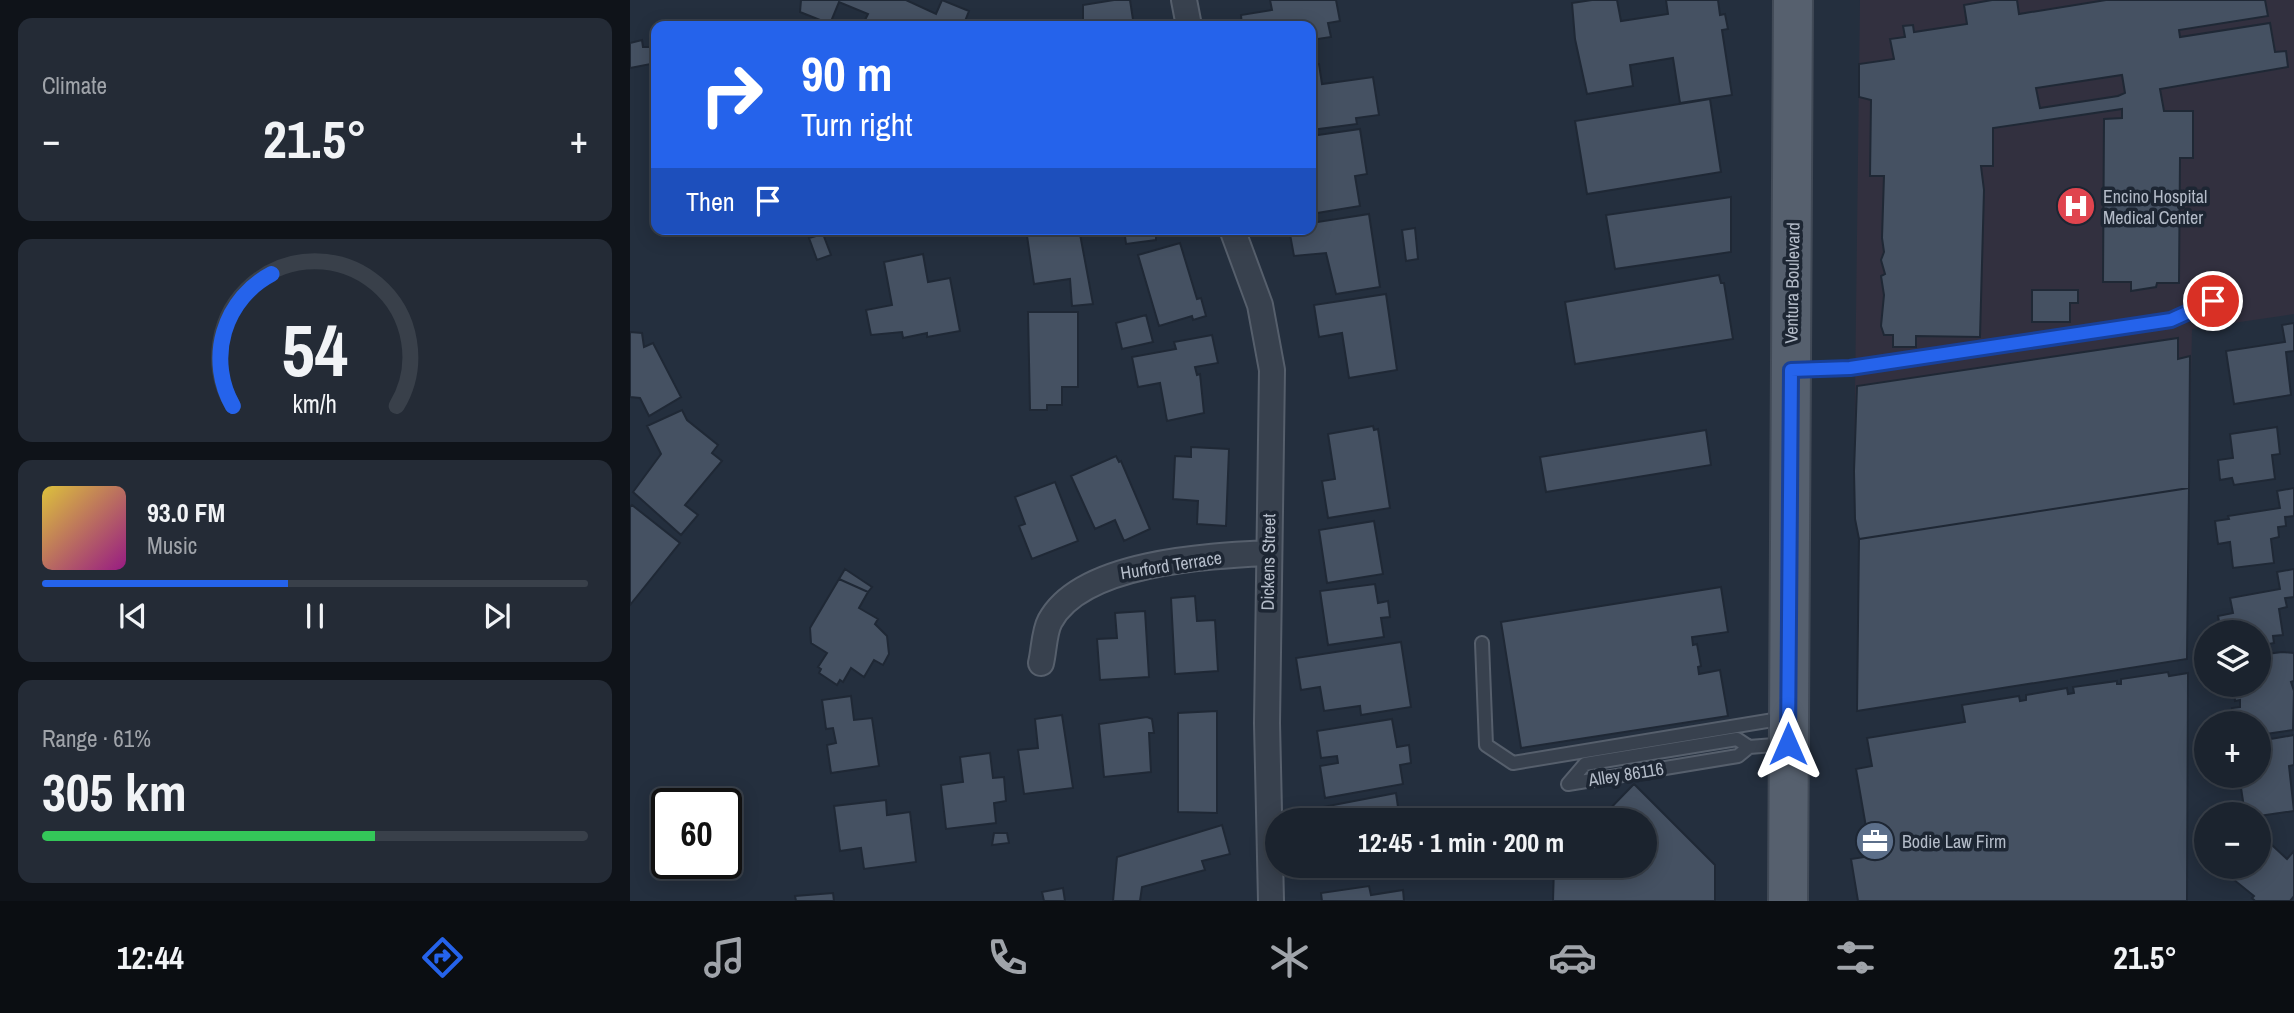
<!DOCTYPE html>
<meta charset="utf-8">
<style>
body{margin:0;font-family:"Archivo Narrow",sans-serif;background:#242b36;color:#f1f3f6;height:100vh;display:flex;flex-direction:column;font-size:26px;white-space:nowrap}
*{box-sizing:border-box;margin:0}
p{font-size:23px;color:#a0a4aa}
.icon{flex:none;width:38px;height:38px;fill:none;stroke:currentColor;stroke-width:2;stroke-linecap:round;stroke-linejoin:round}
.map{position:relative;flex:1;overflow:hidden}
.drawer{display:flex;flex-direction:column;gap:18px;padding:18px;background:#0f1319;width:630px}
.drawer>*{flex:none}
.top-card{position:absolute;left:21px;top:21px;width:665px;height:214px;border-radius:14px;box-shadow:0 4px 18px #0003,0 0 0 2px #39404a;background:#2563eb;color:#fff;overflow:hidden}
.fabs{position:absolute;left:1564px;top:620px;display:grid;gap:14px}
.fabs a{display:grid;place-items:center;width:77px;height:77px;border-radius:50%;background:#1b232e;box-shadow:0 4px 18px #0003,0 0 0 2px #39404a;font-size:35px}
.speed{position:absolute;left:21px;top:788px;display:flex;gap:14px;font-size:35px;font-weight:700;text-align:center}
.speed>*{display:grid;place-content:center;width:91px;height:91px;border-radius:50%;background:#1b232e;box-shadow:0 4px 18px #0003,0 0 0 2px #39404a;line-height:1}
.speed .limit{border:4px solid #111;border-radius:10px;background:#fff;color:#111}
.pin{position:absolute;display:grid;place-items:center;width:60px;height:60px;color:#fff;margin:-30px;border:4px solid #fff;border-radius:50%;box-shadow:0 2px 7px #0007}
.me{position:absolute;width:77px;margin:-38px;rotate:0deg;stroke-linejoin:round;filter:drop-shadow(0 0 5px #0008)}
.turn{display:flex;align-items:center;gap:24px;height:147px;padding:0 35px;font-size:32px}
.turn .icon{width:91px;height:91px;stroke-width:2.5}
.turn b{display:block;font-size:49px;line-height:60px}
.then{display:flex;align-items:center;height:66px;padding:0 35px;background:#0003;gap:14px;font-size:26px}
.big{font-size:52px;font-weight:700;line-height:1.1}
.drawer .widget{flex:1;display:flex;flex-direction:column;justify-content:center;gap:10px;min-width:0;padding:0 24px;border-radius:14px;background:#242b36}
.drawer .dial{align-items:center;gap:0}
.dial svg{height:182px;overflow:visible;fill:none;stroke:#39404a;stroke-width:7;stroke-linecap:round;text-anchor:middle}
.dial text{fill:#f1f3f6;stroke:none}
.song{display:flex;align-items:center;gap:21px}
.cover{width:84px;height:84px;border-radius:10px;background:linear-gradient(135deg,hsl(50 70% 55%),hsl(310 70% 35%))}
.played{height:7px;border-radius:4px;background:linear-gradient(90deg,#2563eb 45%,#39404a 45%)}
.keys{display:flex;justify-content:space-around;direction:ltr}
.heat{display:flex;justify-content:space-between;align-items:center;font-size:38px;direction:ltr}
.charge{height:10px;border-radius:5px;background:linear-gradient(90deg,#34c759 61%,#39404a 0)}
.trip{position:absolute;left:635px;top:808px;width:392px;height:70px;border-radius:35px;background:#1b232e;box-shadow:0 4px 18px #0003,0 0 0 2px #39404a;font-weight:700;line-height:70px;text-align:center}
.tab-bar{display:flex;height:112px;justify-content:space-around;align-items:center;background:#0b0e12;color:#a0a4aa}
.tab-bar .icon{width:49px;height:49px}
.tab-bar .current{color:#2563eb}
.tab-bar b{font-size:32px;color:#f1f3f6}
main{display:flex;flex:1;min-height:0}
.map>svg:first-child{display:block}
.medical{fill:#32303f}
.building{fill:#455162;stroke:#1f2835;stroke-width:2;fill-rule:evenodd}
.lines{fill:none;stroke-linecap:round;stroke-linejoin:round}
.service-casing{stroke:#565f6c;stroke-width:16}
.minor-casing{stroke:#565f6c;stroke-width:28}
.primary-casing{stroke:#414a57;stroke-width:42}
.service{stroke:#38414e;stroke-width:12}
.minor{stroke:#38414e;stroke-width:24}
.primary{stroke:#56606e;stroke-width:38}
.route-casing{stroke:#184099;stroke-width:18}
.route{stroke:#2563eb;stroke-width:12}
.labels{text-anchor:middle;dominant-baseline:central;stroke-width:7;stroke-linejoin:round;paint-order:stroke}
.poi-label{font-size:18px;fill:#b4bcc9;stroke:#1d2633;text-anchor:start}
.street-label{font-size:18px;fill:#b4bcc9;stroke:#1d2633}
</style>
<main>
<section class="drawer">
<div class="widget"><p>Climate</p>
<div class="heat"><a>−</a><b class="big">21.5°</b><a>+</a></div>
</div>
<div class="widget dial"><svg viewBox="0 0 100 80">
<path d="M14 69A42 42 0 1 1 86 69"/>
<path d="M14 69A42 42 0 0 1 31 11" stroke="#2563eb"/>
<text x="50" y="56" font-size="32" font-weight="700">54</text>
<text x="50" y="72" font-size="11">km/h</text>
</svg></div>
<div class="widget">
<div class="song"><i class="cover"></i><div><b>93.0 FM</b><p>Music</p></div></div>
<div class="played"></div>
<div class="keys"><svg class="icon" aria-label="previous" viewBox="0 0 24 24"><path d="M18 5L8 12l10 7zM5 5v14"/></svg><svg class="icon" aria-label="pause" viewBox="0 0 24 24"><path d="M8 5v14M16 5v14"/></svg><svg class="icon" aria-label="next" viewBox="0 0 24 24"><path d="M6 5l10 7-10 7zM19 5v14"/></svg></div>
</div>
<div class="widget"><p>Range · 61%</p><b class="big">305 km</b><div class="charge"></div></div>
</section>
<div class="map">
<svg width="1664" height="901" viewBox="0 0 1664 901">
<rect width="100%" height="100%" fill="#242f3e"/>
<!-- medical -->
<path class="medical" d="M1230 0H1664V314L1562 329 1559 488 1229 539 1225 518 1224 471Z"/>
<!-- building -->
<path class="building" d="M171 0H276L306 14 312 0 339 11 333 26H251L235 20 238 14 209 2 200 24 170 12Z
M484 0H500L504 26H453V5Z
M640 0H706L710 21 698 23 701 37 681 40V26H612L611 15 642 10Z
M962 0H987L991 21 1038 14 1036 0H1088L1090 15 1095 14 1098 29 1092 30 1102 95 1050 103 1043 58 1000 65 1003 86 957 94 945 39 942 3Z
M1362 0H1387L1389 14 1476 0H1635L1638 16 1549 30 1550 37 1640 23 1645 52 1656 51 1658 67 1530 89 1534 111H1563V158H1550L1549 283H1527L1526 287 1501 291V282H1473L1474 119 1492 118V109L1363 128V166H1351L1354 190 1350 337 1286 336V347H1263V335H1254L1251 326 1254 295 1251 276 1255 274 1251 260 1254 252 1252 238 1254 176H1240L1241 100 1229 97V64L1264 59 1260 39 1275 37 1273 26 1283 25 1284 32 1337 24 1334 5ZM1492 75 1495 93 1488 96 1410 108 1406 88Z
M12 40 13 47H26V63L0 68V43Z
M689 64 692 84 743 77 749 115 726 118 727 124 681 130V65Z
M1080 99 1091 172 957 194 945 121Z
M730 129 737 174 725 176 730 206 681 214V136Z
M1101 197V252L985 269 976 215Z
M739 214 750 287 706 294 696 253 664 256 659 229H681V223Z
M785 228 788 259 776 261 772 230Z
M401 229H460V232L450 234 463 304 442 306 440 279 404 284 397 236H402Z
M494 229H549V230L526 233V240L496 244Z
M193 234 201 255 187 260 179 238Z
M550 243 567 299 571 298 576 316 563 320 562 316 529 326 508 255Z
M293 254 298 282 320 278 330 331 297 337V333L273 338 272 332 241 335 236 310 262 305 254 262Z
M1089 275 1091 283H1094L1103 339 945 364 935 302Z
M1402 290H1448V303H1440V322H1402Z
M756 294 767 370 719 378 712 333 689 337 684 305Z
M398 312H448V387H432V405H417V410H400Z
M516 315 523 342 492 349 486 323Z
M1664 323V351L1656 352 1661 395 1604 404 1596 351 1655 342 1652 325Z
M0 332 12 333 14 347 23 343 51 397 19 416 10 398 0 397Z
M582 335 588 363 565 367 567 375 570 374 574 413 537 421 530 383 508 387 502 357 546 349 544 342Z
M1548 338V359L1560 356 1559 488 1229 539 1225 519 1224 471 1227 386Z
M52 410 57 420 88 445 82 453 92 461 55 505 68 515 51 535 3 492 31 454 17 426Z
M743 426 744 430 748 429 760 508 698 518 692 481 705 479 698 434Z
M1647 427 1650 454 1642 455 1645 479 1604 485 1602 478 1590 480 1588 460 1603 458 1600 434Z
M1076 430 1081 465 916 492 910 457Z
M561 447 599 449 596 526 567 524 568 501 543 499 545 456 561 457Z
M486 456 489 462 491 461 520 529 494 541 485 520 465 529 441 476Z
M425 482 448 541 402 559 389 526 395 524 385 497Z
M1559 488 1557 659 1227 711 1229 539Z
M1664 488V516L1655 517 1656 526 1648 527 1649 537 1641 539 1644 563 1603 568 1600 542 1588 544 1585 521 1599 519 1598 516 1650 508 1647 491Z
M2 505 50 543 0 605V507Z
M744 521 753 574 697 583 689 530Z
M215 569 242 587 238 592 209 579Z
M1664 569V597L1655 598 1657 607 1649 609 1653 635 1643 636 1644 643 1629 646V632H1591L1588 616 1603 613 1600 598 1650 589 1647 572Z
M209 579 238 592 229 608 248 619 245 624 257 636 259 654 253 665 244 660 234 677 221 668 213 682 210 680 207 685 189 673 191 669 188 667 197 653 181 643 180 628Z
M745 584 748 603 758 601 760 617 751 618 754 637 698 645 690 591Z
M1091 587 1098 632 1062 637 1063 645 1067 644 1071 666 1068 667 1069 674 1090 670 1098 716 891 748 871 622Z
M565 596 567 621 585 620 588 671 545 674 541 598Z
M515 611 519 677 470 680 467 639 487 638 485 613Z
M771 642 781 707 731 715 730 706 694 711 690 687 671 690 666 658Z
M1652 652 1664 653V681L1661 682 1664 691 1663 730 1629 735V723H1604L1602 708 1610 707V700L1605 701 1603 684H1629V655Z
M1538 672 1539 676 1558 673 1557 901H1228L1221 859 1241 856 1226 769 1242 766 1237 738 1335 722 1332 705 1389 696 1390 701 1396 700V695L1437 688 1438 694 1444 693 1443 687 1487 681V684H1491V679Z
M221 696 224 720 242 718 249 766 201 773 197 745 206 743 203 728 196 729 192 700Z
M587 711V813L548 812V713Z
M432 715 443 788 394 794 388 750 408 748 405 719Z
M517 717 522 719 524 733H519L521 772 474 777 469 724Z
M762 719 767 747 779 745 781 763 770 765 773 784 695 798 690 766 708 763 707 756 691 758 687 731Z
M1664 735V765L1659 766 1664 811 1629 816V814H1615L1609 775H1629V741Z
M360 753 363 778 374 777 376 801 364 803 366 823 316 829 311 785 333 782 330 757Z
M1004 784 1085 865V901H923L924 866H1015V821H968Z
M766 793 770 821H695L693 807Z
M256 800 257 815 280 812 286 862 234 869 231 848 210 851 204 806Z
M592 825 600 854 572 861 575 870 512 887 510 901H483L487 857Z
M364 833H377L379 843 362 845Z
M1629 833 1657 859 1664 851V896L1660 901H1625L1622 898 1624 896 1588 867 1629 866Z
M725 866H774L775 871 727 878Z
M739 886 741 895 773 890 774 901H692L691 893Z
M433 888 435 901H414L412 892Z
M203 893 204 901H166L165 896Z"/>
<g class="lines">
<!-- service casing -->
<g class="service-casing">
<path id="service" d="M1165 370 1220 368 1541 320 1603 293
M852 643 856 745 883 763 1155 718
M938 784 955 764 1107 739 1119 747 1155 744
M938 784 1108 756 1119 747"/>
</g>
<!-- minor casing -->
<g class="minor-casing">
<path id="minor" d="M554 0 559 26
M602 229 630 305 642 370 637 723 641 901
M411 663C414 651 414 632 420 621 452 562 578 556 638 553"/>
</g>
<!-- primary casing -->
<g class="primary-casing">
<path id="primary" d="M1158 901 1163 0"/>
</g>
<!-- service -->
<use href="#service" class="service"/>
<!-- minor -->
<use href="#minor" class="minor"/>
<!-- primary -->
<use href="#primary" class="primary"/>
</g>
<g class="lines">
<!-- route casing -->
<g class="route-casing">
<path id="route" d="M1158 744 1161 370 1220 368 1541 320 1583 301"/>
</g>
<!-- route -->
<use href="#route" class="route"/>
</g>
<!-- icons -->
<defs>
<g id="hospital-disc" transform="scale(2.0125)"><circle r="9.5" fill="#e0444e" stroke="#1d2633"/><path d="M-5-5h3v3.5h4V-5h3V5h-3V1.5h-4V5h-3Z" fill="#fff"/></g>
<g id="office-disc" transform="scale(2.0125)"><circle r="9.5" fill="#5c6f8a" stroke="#1d2633"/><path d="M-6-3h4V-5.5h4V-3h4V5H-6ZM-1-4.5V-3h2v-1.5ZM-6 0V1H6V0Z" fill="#fff"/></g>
</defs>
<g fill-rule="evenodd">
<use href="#hospital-disc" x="1446" y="206"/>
<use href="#office-disc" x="1245" y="841"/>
</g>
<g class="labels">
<!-- poi labels -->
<g class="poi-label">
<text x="1473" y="196">Encino Hospital<tspan x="1473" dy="21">Medical Center</tspan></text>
<text x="1272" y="841">Bodie Law Firm</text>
</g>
<!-- street labels -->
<g class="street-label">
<text transform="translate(1162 283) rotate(-89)">Ventura Boulevard</text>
<text transform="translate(638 562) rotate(-89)">Dickens Street</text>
<text transform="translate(541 565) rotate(-9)">Hurford Terrace</text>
<text transform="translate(996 774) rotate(-9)">Alley 86116</text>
</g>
</g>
</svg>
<div class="fabs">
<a><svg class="icon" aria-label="layers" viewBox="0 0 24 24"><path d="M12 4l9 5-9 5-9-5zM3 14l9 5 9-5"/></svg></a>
<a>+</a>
<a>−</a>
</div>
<div class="speed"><div class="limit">60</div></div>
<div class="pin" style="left:1583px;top:301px;background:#d93025"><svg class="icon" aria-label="arrive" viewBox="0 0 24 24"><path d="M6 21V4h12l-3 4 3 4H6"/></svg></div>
<svg class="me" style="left:1158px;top:744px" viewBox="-20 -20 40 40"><path d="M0-17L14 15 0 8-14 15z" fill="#2563eb" stroke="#fff" stroke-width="4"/></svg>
<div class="trip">12:45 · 1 min · 200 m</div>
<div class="top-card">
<div class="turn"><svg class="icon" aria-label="right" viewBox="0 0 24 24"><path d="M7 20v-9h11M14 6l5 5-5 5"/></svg><div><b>90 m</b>Turn right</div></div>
<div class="then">Then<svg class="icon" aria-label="arrive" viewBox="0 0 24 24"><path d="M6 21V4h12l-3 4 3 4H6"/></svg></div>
</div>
</div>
</main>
<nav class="tab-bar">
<b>12:44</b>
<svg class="icon current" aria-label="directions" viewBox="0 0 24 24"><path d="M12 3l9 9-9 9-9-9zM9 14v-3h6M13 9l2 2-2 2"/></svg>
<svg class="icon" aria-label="music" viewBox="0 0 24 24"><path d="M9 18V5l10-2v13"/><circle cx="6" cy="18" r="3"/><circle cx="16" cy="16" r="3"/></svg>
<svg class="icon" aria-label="phone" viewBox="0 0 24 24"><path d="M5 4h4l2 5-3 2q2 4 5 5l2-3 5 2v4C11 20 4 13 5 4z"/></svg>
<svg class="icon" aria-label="climate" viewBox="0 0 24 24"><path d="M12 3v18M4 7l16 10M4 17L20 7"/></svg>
<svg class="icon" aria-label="car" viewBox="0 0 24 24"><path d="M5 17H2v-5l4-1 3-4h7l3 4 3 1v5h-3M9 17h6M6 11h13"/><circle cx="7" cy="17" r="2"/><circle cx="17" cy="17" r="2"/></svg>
<svg class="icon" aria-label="filters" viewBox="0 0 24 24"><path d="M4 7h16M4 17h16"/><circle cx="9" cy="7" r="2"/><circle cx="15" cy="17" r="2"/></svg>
<b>21.5°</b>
</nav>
